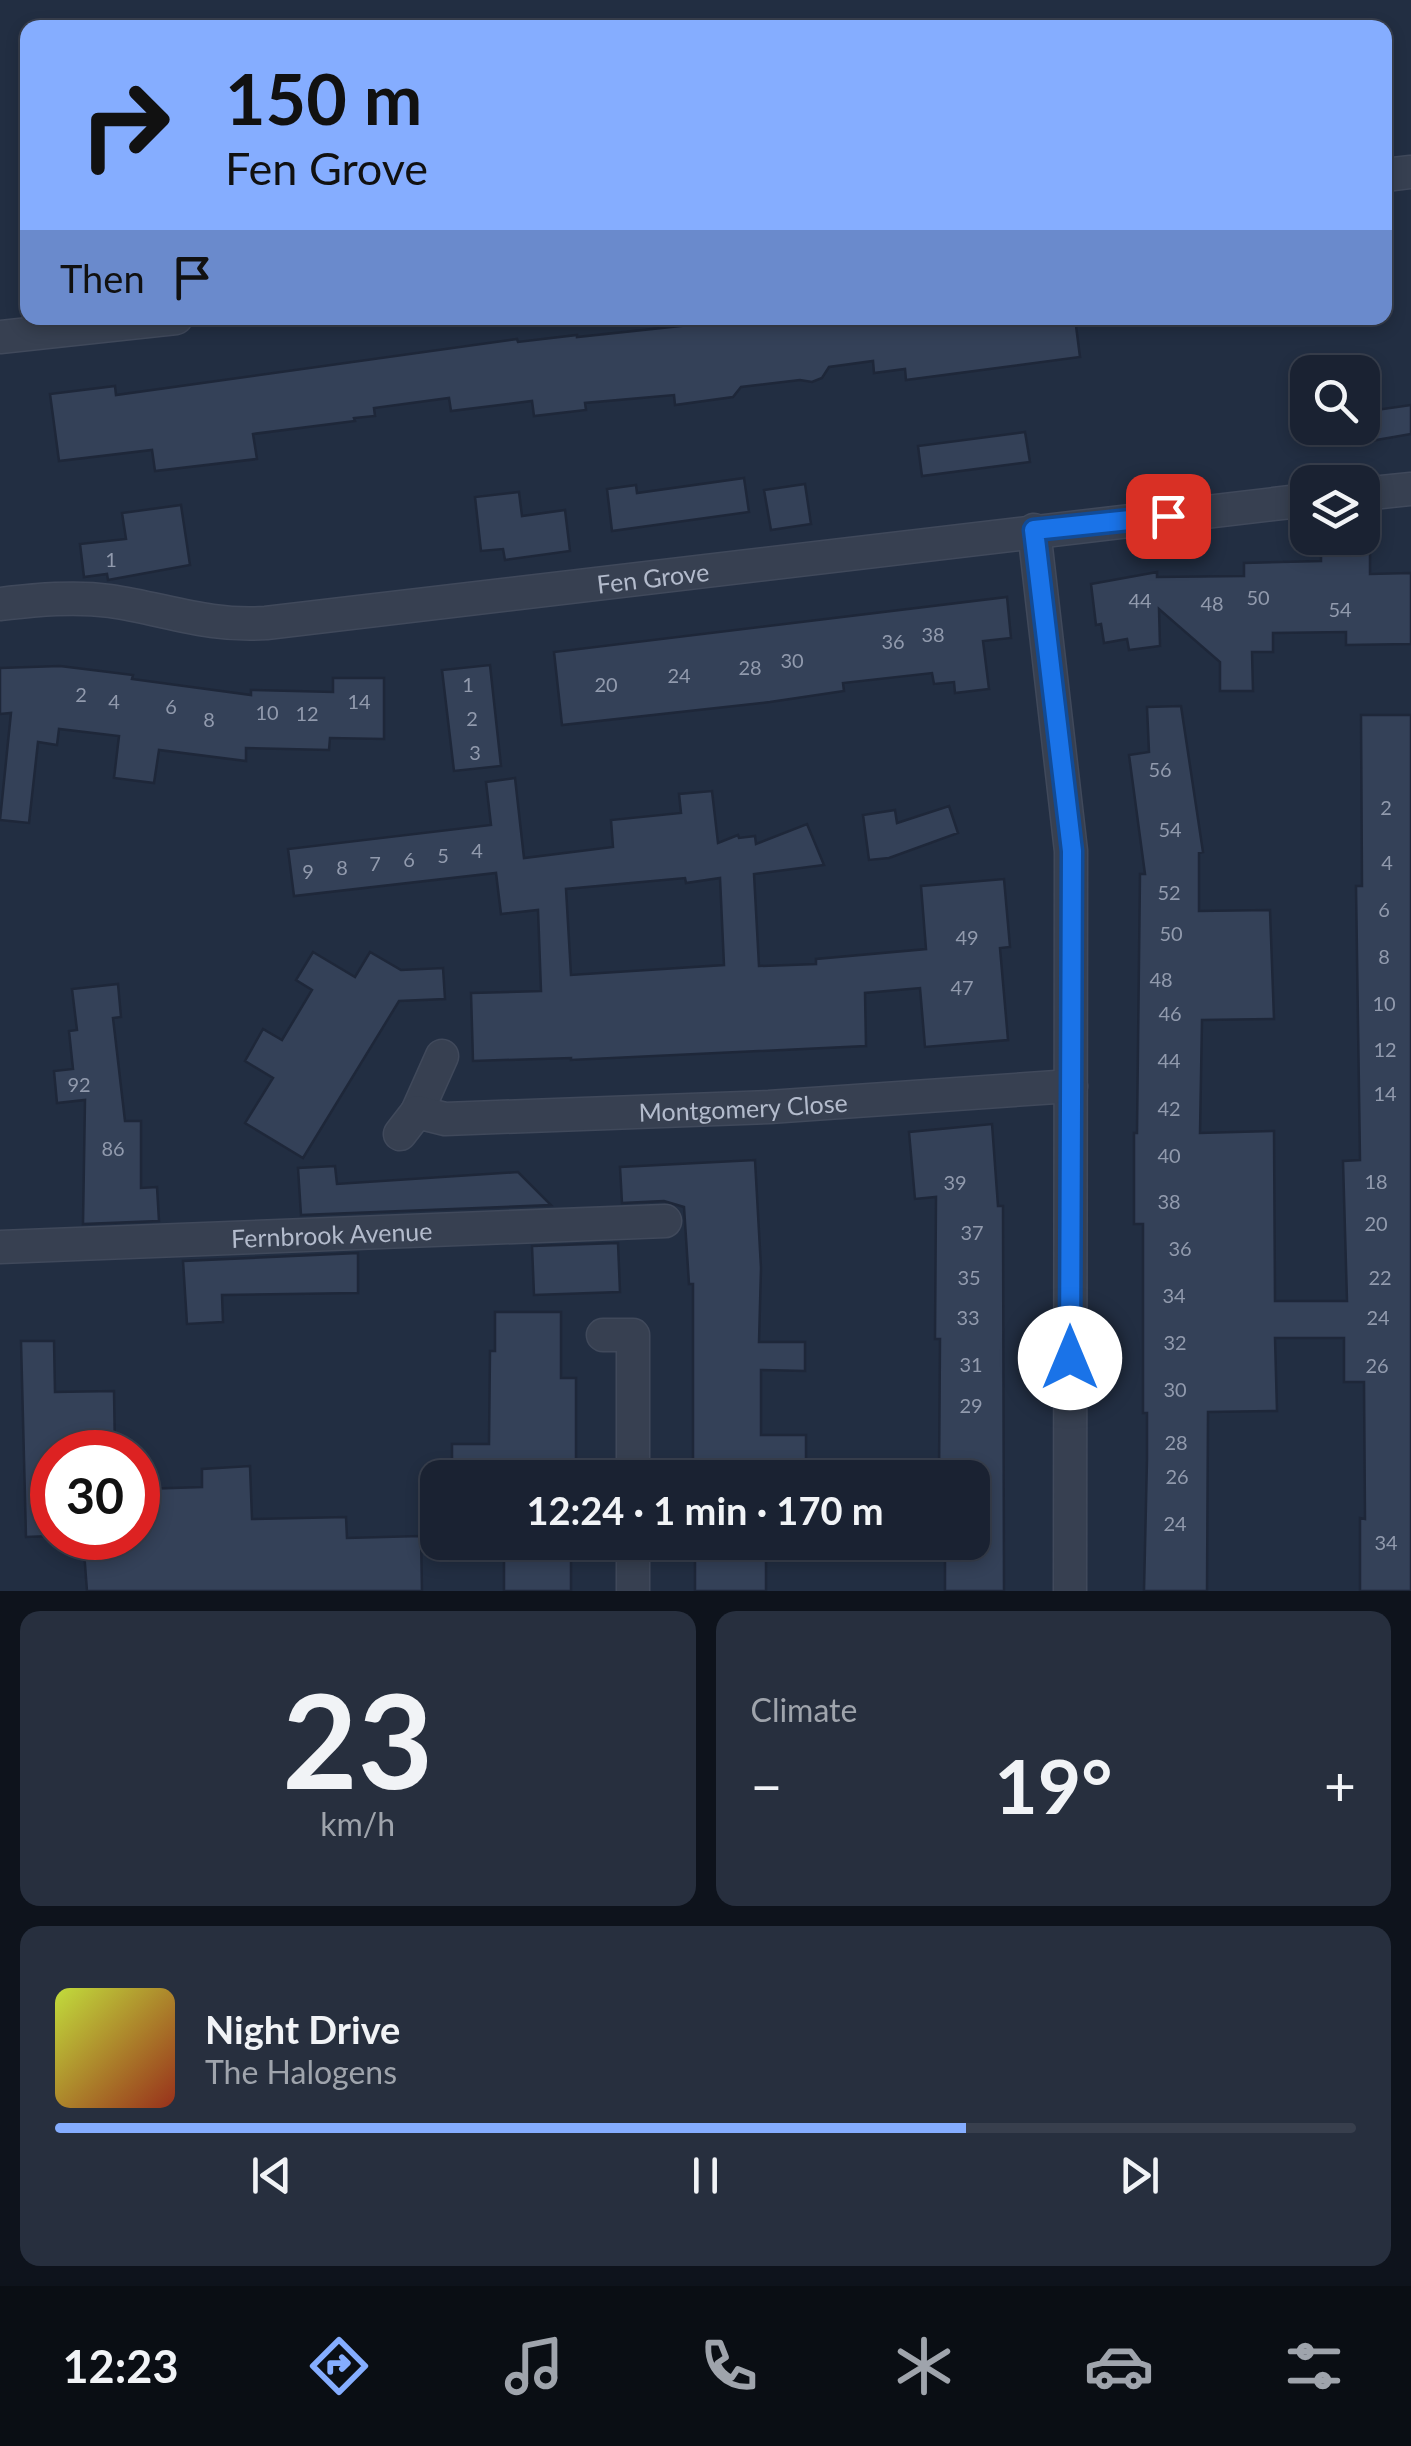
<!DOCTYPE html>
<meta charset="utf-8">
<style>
body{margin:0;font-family:Lato,sans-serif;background:#272f3e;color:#f1f3f6;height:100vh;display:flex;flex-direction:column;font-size:38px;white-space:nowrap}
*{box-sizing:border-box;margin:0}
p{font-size:32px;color:#9fa4ac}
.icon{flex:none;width:55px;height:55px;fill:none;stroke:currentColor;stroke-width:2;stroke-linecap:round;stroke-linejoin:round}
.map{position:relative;height:1591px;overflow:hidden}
.drawer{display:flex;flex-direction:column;gap:20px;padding:20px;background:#0e131c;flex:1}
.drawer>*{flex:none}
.top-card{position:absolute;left:20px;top:20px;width:1372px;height:305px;border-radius:20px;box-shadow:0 5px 15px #0003,0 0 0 2px #383f4d;background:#85adff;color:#111;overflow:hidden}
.tools{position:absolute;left:1290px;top:355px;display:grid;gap:20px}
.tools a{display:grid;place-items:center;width:90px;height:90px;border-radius:20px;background:#1a2232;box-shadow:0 5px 15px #0003,0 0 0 2px #383f4d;font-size:50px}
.speed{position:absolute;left:30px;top:1430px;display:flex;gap:20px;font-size:50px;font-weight:700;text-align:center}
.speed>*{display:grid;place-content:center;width:130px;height:130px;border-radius:50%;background:#1a2232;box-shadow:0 5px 15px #0003,0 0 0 2px #383f4d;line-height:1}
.speed .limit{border:15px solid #d22;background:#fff;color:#111}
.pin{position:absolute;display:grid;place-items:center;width:85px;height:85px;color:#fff;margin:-42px;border-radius:20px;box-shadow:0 5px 15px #0006}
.me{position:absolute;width:110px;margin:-55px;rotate:0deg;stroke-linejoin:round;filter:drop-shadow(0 0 8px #0008)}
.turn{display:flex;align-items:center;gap:35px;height:210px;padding:0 40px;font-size:45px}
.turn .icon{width:130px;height:130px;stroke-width:2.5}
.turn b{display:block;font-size:70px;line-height:85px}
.then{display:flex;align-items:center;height:95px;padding:0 40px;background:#0003;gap:20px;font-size:38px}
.big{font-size:75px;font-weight:700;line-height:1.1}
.drawer .card{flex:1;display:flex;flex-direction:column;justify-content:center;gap:15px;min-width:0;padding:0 35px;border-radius:20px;background:#272f3e}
.drawer .dial{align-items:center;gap:0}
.dial b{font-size:130px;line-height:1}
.song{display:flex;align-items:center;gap:30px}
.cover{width:120px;height:120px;border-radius:15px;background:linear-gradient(135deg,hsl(70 70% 55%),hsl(10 70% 35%))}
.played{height:10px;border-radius:5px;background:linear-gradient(90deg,#85adff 70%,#383f4d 70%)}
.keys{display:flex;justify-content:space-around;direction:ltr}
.heat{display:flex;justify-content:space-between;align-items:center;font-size:55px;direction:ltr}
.drawer .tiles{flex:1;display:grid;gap:20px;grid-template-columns:1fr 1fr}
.card:last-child{grid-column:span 2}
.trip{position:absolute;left:420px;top:1460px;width:570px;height:100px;border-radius:20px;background:#1a2232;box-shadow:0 5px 15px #0003,0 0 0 2px #383f4d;font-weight:700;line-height:100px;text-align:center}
.tabs{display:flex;height:160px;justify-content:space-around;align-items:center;background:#0a0e14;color:#9fa4ac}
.tabs .icon{width:70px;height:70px}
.tabs .current{color:#85adff}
.tabs b{font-size:45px;color:#f1f3f6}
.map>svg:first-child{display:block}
.building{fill:#344158;stroke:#1e2739;stroke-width:2.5;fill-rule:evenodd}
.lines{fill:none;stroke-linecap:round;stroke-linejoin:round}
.minor-casing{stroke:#40495b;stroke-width:35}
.minor{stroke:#374051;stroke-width:32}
.route-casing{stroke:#114b97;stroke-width:25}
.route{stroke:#1a73e8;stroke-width:18}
.labels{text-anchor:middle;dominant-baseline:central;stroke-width:10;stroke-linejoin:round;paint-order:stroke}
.number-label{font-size:20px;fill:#919aad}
.street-label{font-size:25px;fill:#b3bbcc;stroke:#1c2537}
</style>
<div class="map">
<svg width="1411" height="1591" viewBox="0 0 1411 1591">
<rect width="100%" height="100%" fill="#222e42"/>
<!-- building -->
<path class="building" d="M755 318H1075L1080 357 906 380 905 369 874 373 873 361 829 367 822 378 812 382 800 380 741 387 733 397 675 405 674 395 585 403 586 410 534 416 532 401 451 411 449 398 374 408 375 416 354 418 355 421 253 434 257 459 155 471 152 450 59 461 50 394 115 386 116 395 517 339 518 342 577 335V337Z
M1411 405V434L1365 442 1362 412Z
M1025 432 1030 462 922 476 918 446Z
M744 478 749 512 612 531 607 489 636 485 637 493Z
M805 484 811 524 771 530 764 490Z
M519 492 522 516 565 510 570 551 505 560 503 549 481 551 475 497Z
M181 505 190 565 108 580 107 574 84 577 80 544 126 539 122 513Z
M1370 550V574L1411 573V644L1346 645V632L1273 633V652H1252L1253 691H1220V662L1159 609 1160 646 1129 650 1127 639 1104 643 1101 624 1096 625 1091 584 1157 572V577L1244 576V563L1321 561V551Z
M1007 597 1011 638 983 641 989 689 955 693 954 682 934 684 932 673 843 683 844 691 770 702 562 725 554 652Z
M490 665 501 766 454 771 442 670Z
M60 666 133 675 132 679 251 695V690L333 692V678H384V739L330 738 329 750 246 748V761L159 750 154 783 114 778 119 736 59 729 57 745 38 742 29 823 0 820 11 713 0 714V668Z
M1181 706 1203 852 1199 853V911L1270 910 1274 1019 1202 1020 1200 1133 1274 1131 1275 1301H1347L1343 1161 1360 1160 1356 886H1362L1361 715H1411V1591H1360V1518L1365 1519 1364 1382H1344V1338H1275L1277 1411 1208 1412 1207 1591H1144L1147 1459V1413H1143V1224H1134V1133H1137L1140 874H1145L1129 755 1149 752 1147 707Z
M515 778 524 858 613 847 611 820 681 813 679 794 712 791 718 843 738 835 739 838 755 836 756 844 807 824 824 865 754 874 759 966 816 964V959L926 949 921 886 1004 879 1010 947 1000 948 1008 1040 925 1047 920 988 865 993 866 1046 571 1060V1058L473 1061 471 993 541 991 538 910 501 914 496 873 294 896 288 849 491 825 486 782ZM685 878 686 883 720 878 724 965 571 975 566 889Z
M949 806 958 833 889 858 869 860 863 815 895 810 897 823Z
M313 952 355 977 370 952 401 970 443 968 445 999 399 1001 303 1158 245 1123 273 1078 245 1061 263 1029 282 1040 312 990 296 980Z
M118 984 121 1017 113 1018 125 1121H141V1188L157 1187 159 1221 83 1224 85 1100 57 1103 54 1071 73 1069 69 1031 77 1030 72 989Z
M992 1124 998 1206H1003L1004 1591H945V1542H972V1478H939L940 1339H935L936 1197 915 1199 909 1132Z
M755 1160 761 1268 759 1342H805V1371L761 1370V1435H806V1464H760V1478H693V1284H689L684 1207 664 1201 622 1203 620 1167Z
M335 1166 337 1184 518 1172 551 1205 301 1215 298 1168Z
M618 1243 620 1292 534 1295 532 1246Z
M358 1253V1293L222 1295 223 1322 187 1324 183 1261Z
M495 1312H561V1378H576V1478H494V1473L452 1474V1444H489L490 1351H495Z
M21 1341H54L55 1392 114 1391 115 1452H52V1536L26 1537Z
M250 1466 252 1519 346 1517 347 1538 421 1536 422 1591H87L83 1538H144L142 1489 202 1487V1469Z
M508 1542H571V1591H504V1544Z
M695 1556H766V1591H695Z"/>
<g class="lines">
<!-- minor casing -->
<g class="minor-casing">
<g id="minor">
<path d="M1385 175 1411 172"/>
<path d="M0 337 176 318"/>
<path d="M1362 494 1411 489"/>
<path d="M1034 530 1071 851 1070 1591"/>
<path id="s1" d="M0 604C37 600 73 596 110 601 165 609 208 627 266 623L1308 500"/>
<path d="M417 1112 442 1056"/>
<path id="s2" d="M400 1134 417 1112 445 1119 769 1107 1071 1086"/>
<path id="s3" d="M0 1247 665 1221"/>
<path d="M603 1335H633V1478"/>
<path d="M633 1591V1542"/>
</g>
</g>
<!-- minor -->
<use href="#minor" class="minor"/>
</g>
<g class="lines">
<!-- route casing -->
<g class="route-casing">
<path id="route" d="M1070 1358 1072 851 1034 530 1168 516"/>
</g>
<!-- route -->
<use href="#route" class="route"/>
</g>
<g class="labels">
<!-- number labels -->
<g class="number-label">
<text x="111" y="559">1</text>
<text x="1258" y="597">50</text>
<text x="1140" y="600">44</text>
<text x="1212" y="603">48</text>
<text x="1340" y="609">54</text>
<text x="933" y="634">38</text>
<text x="893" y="641">36</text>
<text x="792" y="660">30</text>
<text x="750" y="667">28</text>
<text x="679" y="675">24</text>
<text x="468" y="684">1</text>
<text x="606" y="684">20</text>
<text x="81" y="694">2</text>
<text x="114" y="701">4</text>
<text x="359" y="701">14</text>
<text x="171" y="706">6</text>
<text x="267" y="712">10</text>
<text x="307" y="713">12</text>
<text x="472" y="718">2</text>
<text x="209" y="719">8</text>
<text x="475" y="752">3</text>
<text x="1160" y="769">56</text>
<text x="1386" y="807">2</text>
<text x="1170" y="829">54</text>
<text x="477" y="850">4</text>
<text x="443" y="855">5</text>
<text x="409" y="859">6</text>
<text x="1387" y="862">4</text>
<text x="375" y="863">7</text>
<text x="342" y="867">8</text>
<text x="308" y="871">9</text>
<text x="1169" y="892">52</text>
<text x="1384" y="909">6</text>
<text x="1171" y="933">50</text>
<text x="967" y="937">49</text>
<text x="1384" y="956">8</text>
<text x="1161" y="979">48</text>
<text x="962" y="987">47</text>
<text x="1384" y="1003">10</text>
<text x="1170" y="1013">46</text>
<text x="1385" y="1049">12</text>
<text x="1169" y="1060">44</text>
<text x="79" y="1084">92</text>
<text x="1385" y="1093">14</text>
<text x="1169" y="1108">42</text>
<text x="113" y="1148">86</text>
<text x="1169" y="1155">40</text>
<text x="1376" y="1181">18</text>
<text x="955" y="1182">39</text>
<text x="1169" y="1201">38</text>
<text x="1376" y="1223">20</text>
<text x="972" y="1232">37</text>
<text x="1180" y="1248">36</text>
<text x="969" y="1277">35</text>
<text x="1380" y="1277">22</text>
<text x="1174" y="1295">34</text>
<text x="968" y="1317">33</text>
<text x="1378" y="1317">24</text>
<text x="1175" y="1342">32</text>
<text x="971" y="1364">31</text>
<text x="1377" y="1365">26</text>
<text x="1175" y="1389">30</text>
<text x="971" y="1405">29</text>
<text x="1176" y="1442">28</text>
<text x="1177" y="1476">26</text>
<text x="1175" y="1523">24</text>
<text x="1386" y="1542">34</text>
</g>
<!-- street labels -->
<g class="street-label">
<text stroke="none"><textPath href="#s1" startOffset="658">Fen Grove</textPath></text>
<text stroke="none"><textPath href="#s2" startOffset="355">Montgomery Close</textPath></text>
<text stroke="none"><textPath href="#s3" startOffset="332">Fernbrook Avenue</textPath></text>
</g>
</g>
</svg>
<div class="tools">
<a><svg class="icon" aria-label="search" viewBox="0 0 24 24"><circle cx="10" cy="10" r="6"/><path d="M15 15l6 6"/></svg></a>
<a><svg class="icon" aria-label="layers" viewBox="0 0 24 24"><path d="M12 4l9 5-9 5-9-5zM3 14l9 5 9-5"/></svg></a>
</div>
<div class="speed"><div class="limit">30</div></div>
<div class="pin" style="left:1168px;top:516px;background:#d93025"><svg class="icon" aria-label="arrive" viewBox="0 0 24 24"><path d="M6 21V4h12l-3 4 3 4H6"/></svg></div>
<svg class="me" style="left:1070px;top:1358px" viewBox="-20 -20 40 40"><circle r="19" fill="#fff"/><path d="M0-13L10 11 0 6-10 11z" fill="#1a73e8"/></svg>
<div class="trip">12:24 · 1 min · 170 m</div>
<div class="top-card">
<div class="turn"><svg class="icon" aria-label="right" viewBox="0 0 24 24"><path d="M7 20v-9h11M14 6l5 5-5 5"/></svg><div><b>150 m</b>Fen Grove</div></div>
<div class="then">Then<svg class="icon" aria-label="arrive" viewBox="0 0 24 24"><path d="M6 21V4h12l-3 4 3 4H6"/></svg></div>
</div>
</div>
<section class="drawer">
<div class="tiles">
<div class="card dial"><b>23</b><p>km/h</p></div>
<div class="card"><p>Climate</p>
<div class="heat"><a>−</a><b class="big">19°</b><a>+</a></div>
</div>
<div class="card">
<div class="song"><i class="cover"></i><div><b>Night Drive</b><p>The Halogens</p></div></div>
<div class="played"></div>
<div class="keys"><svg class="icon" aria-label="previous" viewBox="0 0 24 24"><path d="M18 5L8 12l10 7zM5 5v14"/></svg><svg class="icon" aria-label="pause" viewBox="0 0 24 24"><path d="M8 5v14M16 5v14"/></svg><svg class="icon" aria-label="next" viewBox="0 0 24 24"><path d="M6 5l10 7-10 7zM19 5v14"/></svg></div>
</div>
</div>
</section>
<nav class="tabs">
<b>12:23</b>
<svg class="icon current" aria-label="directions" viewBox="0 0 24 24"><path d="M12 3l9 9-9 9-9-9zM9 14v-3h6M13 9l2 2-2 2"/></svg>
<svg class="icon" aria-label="music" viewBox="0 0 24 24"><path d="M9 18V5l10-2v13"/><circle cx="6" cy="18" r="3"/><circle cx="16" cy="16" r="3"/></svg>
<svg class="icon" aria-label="phone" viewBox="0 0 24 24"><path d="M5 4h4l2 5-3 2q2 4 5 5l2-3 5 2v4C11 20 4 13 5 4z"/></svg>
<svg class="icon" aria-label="climate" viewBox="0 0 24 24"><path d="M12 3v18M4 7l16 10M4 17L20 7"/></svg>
<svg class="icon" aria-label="car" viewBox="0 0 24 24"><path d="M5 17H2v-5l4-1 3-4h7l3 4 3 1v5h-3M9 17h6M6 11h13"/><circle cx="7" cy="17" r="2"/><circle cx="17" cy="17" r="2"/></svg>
<svg class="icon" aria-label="filters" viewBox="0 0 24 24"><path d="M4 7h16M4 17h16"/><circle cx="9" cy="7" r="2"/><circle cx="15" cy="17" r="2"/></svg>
</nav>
